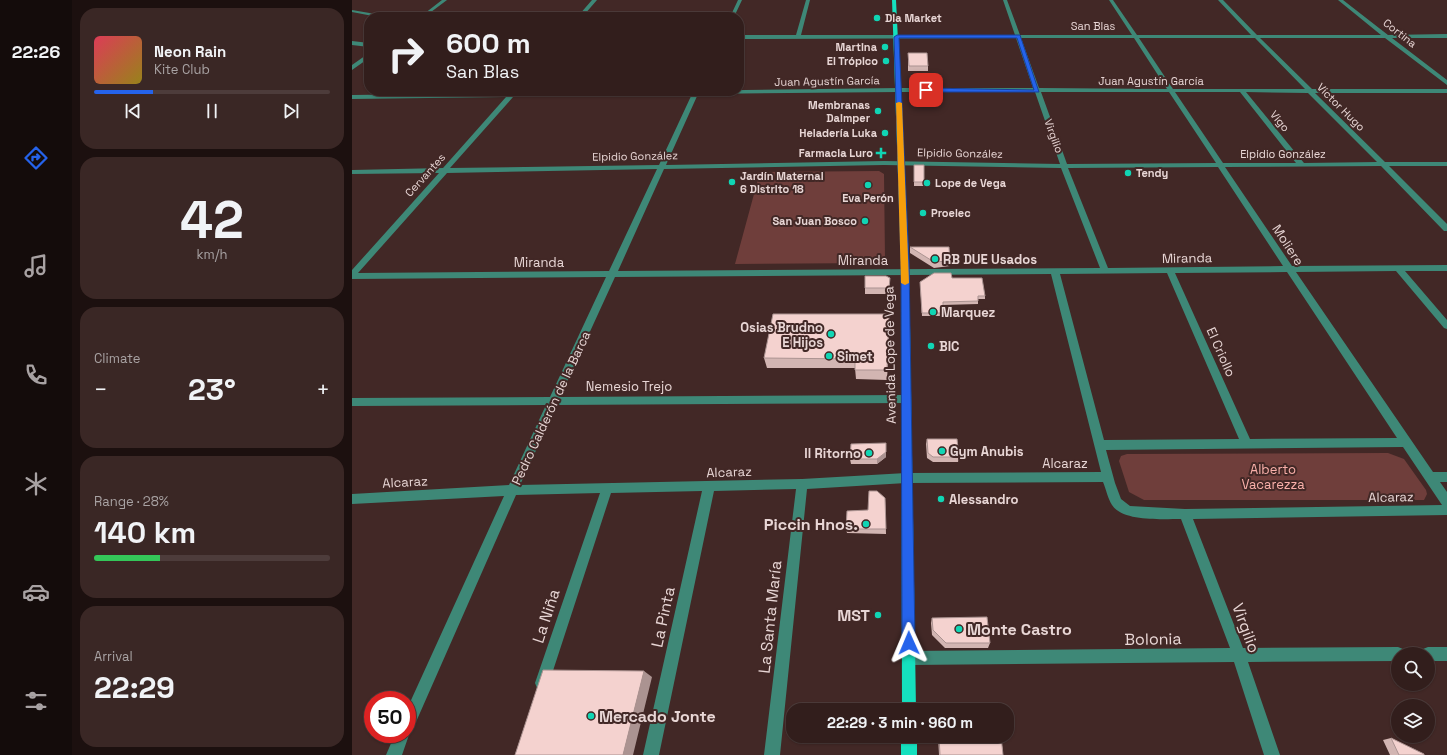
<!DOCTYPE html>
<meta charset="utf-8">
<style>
body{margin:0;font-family:"Space Grotesk",sans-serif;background:#3a2725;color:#f1f3f6;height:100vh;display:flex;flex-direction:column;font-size:15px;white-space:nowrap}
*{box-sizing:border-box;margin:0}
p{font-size:13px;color:#a8a2a3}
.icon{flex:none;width:22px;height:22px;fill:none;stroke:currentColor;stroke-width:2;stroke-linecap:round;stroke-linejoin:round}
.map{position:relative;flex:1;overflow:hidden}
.details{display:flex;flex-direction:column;gap:8px;padding:8px;background:#1c100f;width:280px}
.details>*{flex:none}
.guide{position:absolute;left:12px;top:12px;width:380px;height:84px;border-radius:16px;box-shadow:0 1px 3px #0004,0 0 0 1px #4d3c3b;background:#321e1c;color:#f1f3f6;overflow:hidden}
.controls{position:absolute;left:1039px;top:647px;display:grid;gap:8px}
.controls a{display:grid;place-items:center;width:44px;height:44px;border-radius:50%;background:#321e1c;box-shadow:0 1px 3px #0004,0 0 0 1px #4d3c3b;font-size:20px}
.speed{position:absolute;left:12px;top:691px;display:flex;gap:8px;font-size:20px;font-weight:700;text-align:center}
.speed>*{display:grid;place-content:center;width:52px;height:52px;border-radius:50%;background:#321e1c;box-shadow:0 1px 3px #0004,0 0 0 1px #4d3c3b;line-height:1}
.speed .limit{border:6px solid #d22;background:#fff;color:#111}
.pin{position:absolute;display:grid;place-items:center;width:34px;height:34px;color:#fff;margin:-17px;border-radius:8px;box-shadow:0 2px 6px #0006}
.me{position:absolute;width:44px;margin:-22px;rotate:359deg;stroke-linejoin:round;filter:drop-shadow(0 0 3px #0008)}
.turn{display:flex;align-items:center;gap:14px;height:84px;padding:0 16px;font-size:18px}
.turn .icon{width:52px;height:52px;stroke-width:2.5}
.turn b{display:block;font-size:28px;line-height:34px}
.big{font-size:30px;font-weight:600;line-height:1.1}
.details .tile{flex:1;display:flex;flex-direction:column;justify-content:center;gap:6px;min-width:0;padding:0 14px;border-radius:16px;background:#3a2725}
.details .dial{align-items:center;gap:0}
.dial b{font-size:52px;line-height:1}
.song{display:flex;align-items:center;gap:12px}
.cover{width:48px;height:48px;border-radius:6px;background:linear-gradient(135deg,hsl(350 70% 55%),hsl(50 70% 35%))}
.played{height:4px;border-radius:2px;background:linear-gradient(90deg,#2563eb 25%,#4d3c3b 25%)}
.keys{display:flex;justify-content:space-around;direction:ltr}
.heat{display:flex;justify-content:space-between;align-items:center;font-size:22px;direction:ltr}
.charge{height:6px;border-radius:3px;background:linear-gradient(90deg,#34c759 28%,#4d3c3b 0)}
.trip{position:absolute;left:434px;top:703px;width:228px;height:40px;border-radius:16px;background:#321e1c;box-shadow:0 1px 3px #0004,0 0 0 1px #4d3c3b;font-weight:600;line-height:40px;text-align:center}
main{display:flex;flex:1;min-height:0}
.tabs{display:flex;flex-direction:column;width:72px;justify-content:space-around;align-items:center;background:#140c0b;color:#a8a2a3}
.tabs .icon{width:28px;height:28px}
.tabs .active{color:#2563eb}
.tabs b{font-size:18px;color:#f1f3f6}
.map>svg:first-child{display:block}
.green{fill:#6f3e3b}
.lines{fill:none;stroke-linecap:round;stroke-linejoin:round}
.minor{fill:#3e8877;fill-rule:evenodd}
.major{fill:#15e0be;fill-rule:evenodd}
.wall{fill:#d2b5b2}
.shaded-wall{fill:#ab9391}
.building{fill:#f4d2cf;stroke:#ab9391}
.route{fill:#2563eb;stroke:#184099}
.slow{fill:#f59e0b}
.poi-dot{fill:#10d5b4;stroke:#422826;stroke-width:1.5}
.labels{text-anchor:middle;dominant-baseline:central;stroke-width:4;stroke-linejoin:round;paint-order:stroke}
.far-poi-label{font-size:11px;font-weight:bold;fill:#e8d6d5;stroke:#422826;text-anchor:end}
.far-street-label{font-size:11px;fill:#e8d6d5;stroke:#422826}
.street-label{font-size:13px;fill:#e8d6d5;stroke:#422826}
.poi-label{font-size:13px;font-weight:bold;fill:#e8d6d5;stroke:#422826;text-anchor:start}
.park-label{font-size:13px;fill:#fab0aa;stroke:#422826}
.near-poi-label{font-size:16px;font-weight:bold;fill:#e8d6d5;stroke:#422826;text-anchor:end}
.near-street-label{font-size:16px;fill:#e8d6d5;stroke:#422826}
</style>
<main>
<nav class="tabs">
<b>22:26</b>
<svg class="icon active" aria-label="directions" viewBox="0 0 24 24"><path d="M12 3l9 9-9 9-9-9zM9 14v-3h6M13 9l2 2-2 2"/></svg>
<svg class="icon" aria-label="music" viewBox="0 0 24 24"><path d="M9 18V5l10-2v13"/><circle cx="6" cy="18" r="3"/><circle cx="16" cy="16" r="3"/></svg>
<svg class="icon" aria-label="phone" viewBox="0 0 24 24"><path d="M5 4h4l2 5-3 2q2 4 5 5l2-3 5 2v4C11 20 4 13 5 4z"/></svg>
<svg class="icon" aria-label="climate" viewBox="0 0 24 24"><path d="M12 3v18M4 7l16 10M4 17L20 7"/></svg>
<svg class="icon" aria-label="car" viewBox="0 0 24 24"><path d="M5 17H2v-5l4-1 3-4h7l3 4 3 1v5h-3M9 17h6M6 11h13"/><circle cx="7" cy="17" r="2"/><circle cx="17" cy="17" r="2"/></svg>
<svg class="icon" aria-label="filters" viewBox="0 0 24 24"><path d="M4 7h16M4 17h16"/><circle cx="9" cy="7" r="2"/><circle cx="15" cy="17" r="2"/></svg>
</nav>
<section class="details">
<div class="tile">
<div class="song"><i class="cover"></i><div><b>Neon Rain</b><p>Kite Club</p></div></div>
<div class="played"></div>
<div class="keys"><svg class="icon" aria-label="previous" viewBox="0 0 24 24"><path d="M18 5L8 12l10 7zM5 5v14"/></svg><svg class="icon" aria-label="pause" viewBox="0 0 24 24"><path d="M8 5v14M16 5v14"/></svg><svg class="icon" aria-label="next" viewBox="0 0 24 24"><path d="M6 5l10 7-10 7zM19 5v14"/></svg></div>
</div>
<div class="tile dial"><b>42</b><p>km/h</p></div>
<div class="tile"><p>Climate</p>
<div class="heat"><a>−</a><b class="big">23°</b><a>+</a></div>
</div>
<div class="tile"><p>Range · 28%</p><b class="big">140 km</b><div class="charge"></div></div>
<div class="tile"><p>Arrival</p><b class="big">22:29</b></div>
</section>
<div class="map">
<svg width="1095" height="755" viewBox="0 0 1095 755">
<rect width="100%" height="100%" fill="#422826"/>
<!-- green -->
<path class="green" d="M527 171 532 174 533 258 525 263 383 264 408 172Z
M1036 453 1052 459 1074 490 1075 494 1072 500H792L777 492 767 461 769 456 775 454Z"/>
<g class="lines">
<!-- minor -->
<path class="minor" d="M90 0H95L75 15H227L240 0H245L232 15H379L386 0H390L382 17H68Z
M454 0H458L449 35H663L651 0H655L668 35H780L757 0H761L785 35H899L866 0H871L905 35H1029L986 0H991L1036 35 1095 34V38H1040L1095 80V85L1033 38H908L960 89H1095V93H963L1033 162H1095V166H1037L1095 224V231H1092L1029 166 873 167 940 266 1095 265V271H1053L1095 320V329L1092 328 1044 271 944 272 1081 472H1095V482H1088L1095 492V515L841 519 891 648 1046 647 1051 649 1053 654H1046V661L896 662 928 755H912L882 662 557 665 552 663 550 658 552 653 557 651 878 648 829 519C811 519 771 522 760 505 756 499 754 489 751 482L554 483 455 489 428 755H412L444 489 362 491 307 755H291L350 491 259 493 197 683 195 688 190 690 185 688 183 683 248 493 164 495 60 731 58 732 50 755H34L43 734H55V709L152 496 0 504V494L157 485 194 405 0 406V398L198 397 254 277 0 279V270L87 173 0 174V170L91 168 154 97 0 99V95L158 93 160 91H164V93L547 88H681L664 38 387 39V35H444ZM669 38H782L815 89 687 88ZM787 38H903L953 89H821ZM547 92H683L708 164 532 161 314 165 346 94ZM689 92H817L864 163 715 164ZM823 92H888L944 163H871ZM894 92 956 93 1025 162 952 163ZM340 94 307 165 98 168 161 97ZM532 165 709 168 748 268 266 271 312 169ZM866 167 931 266 756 268 716 168ZM305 169 257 271 6 273 95 173ZM935 272 941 281 1045 438 898 439 823 273ZM815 273 887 439 752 440 708 274ZM699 274 749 472 554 473 450 479 168 485 205 405 554 403 558 402 559 399 558 396 554 395 208 397 263 277ZM1051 447 1090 505 833 509 778 506 769 499 763 483 754 450Z
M0 10 35 16 37 17H26L0 12Z
M0 41 17 43V47L0 45Z
M17 53V58L0 70V65Z
M1076 647H1095V661H1076V654H1069L1071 649Z"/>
<!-- major -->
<path class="major" d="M540 0H544L557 262 564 710H550L549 262Z
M549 736H565V755H549Z"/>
</g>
<!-- wall -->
<path class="wall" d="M556 53 576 66V71H556Z
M562 165H572V186H562Z
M558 247 598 261V266L582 268 558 253Z
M600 278 633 296V299H626V304L591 305V316H570L568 282Z
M538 284 537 294H513V288Z
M537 324 535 380 504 379 503 368H415L412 358Z
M575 439 607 457 606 462H581L575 458 574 444Z
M534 443V457L525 464H499L498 459Z
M533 498 534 534 495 533 494 529 516 510Z
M580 618 638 643 636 648H593L580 635 579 623Z
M586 736H649L651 755H587Z
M1039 738 1072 755H1038L1031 740Z"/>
<!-- shaded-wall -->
<path class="shaded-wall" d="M537 314V324L535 380V370Z
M534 452V457L525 464V459Z
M292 671 300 677 281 755H271Z"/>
<!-- building -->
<path class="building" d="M556 53H575L576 66H557Z
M562 165H572V182H562Z
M558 247H597L598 261 582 262Z
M582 273H599L600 278H630L633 296H626V301L591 302V313H570L568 282Z
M513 276H534L538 278 537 288H513Z
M421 314H537L535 370H503V359L412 358Z
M575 439H605L607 457H581L576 453Z
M534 443V452L525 459H498L499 444Z
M517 491H525L533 498 534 529H494L495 511 516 510Z
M635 617 638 643H594L581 630 580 618Z
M191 670 292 671 271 755H163Z
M585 706H646V710H585Z
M587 736H649L651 755H588Z
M1039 738 1072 754V755H1047Z"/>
<!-- route -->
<path class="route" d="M668 35 687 92H574L571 90 574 88 682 90 665 38H547L557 262 563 643 561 647 557 649 552 647 550 643 549 262 542 37 545 35Z"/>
<!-- slow -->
<path class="slow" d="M547 102 550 103 557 283 553 285 549 283 544 103Z"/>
<!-- markers -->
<g class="poi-dot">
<circle cx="525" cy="18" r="4"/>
<circle cx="533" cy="47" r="4"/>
<circle cx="534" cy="61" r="4"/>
<circle cx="526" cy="111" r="4"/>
<circle cx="533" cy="133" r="4"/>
<path d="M527 147h4v4h4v4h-4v4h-4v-4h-4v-4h4z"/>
<circle cx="776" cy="173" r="4"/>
<circle cx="380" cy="182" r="4"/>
<circle cx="575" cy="183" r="4"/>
<circle cx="516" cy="185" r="4"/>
<circle cx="571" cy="213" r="4"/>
<circle cx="513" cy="221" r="4"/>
<circle cx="583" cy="259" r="4"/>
<circle cx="581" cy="312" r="4"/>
<circle cx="479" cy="334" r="4"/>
<circle cx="579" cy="346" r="4"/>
<circle cx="477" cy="356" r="4"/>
<circle cx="590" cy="451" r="4"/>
<circle cx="517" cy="453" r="4"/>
<circle cx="589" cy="499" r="4"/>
<circle cx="514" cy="524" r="4"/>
<circle cx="526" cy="615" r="4"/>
<circle cx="607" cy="629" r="4"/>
<circle cx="239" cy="716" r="4"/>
</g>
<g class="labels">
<!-- far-poi labels -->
<g class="far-poi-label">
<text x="533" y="18" text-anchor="start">Dia Market</text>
<text x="525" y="47">Martina</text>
<text x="526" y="61">El Trópico</text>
<text x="518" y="105">Membranas<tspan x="518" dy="13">Daimper</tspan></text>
<text x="525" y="133">Heladería Luka</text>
<text x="521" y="153">Farmacia Luro</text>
<text x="784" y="173" text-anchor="start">Tendy</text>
<text x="388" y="176" text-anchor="start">Jardín Maternal<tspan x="388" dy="13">6 Distrito 18</tspan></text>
<text x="583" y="183" text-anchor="start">Lope de Vega</text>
<text x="516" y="198" text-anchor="middle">Eva Perón</text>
<text x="579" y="213" text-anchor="start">Proelec</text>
<text x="505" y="221">San Juan Bosco</text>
</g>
<!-- far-street labels -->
<g class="far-street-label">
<text x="741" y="26">San Blas</text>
<text transform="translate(1048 33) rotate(38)">Cortina</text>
<text transform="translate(475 81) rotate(-1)">Juan Agustín García</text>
<text x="799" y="81">Juan Agustín García</text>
<text transform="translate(989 107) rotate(45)">Víctor Hugo</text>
<text transform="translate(928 121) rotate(51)">Vigo</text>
<text transform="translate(702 136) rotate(70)">Virgilio</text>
<text transform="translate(608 153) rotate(1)">Elpidio González</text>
<text x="931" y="154">Elpidio González</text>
<text transform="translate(283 156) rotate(-1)">Elpidio González</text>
<text transform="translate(73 175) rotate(-48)">Cervantes</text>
</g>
<!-- street labels -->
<g class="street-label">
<text transform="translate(936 245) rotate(57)">Moliere</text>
<text transform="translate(835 258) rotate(-1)">Miranda</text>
<text x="511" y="260">Miranda</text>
<text x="187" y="262">Miranda</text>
<text transform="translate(869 352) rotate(66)">El Criollo</text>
<text transform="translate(538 355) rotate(-91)">Avenida Lope de Vega</text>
<text x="277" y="386">Nemesio Trejo</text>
<text transform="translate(199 408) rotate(-65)">Pedro Calderón de la Barca</text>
<text x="713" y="463">Alcaraz</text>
<text transform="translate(377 472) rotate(-2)">Alcaraz</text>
<text transform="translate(53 482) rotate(-3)">Alcaraz</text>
<text transform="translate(1039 497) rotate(-1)">Alcaraz</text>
</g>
<!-- poi labels -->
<g class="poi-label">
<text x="591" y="259">RB DUE Usados</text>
<text x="589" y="312">Marquez</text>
<text x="471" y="327" text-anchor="end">Osias Brudno<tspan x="471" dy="15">E Hijos</tspan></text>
<text x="587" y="346">BIC</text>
<text x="485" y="356">Simet</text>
<text x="598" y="451">Gym Anubis</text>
<text x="509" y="453" text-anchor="end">Il Ritorno</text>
<text x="597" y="499">Alessandro</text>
</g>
<!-- park labels -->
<g class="park-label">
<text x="921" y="469">Alberto<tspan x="921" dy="15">Vacarezza</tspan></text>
</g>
<!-- near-poi labels -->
<g class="near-poi-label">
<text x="506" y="524">Piccin Hnos.</text>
<text x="518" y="615">MST</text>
<text x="615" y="629" text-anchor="start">Monte Castro</text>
<text x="247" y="716" text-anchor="start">Mercado Jonte</text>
</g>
<!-- near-street labels -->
<g class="near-street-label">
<text transform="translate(194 616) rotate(-72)">La Niña</text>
<text transform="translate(311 617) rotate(-78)">La Pinta</text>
<text transform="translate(418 617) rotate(-84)">La Santa María</text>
<text transform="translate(894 628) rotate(70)">Virgilio</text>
<text transform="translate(801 639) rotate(-1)">Bolonia</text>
</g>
</g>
</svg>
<div class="controls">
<a><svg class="icon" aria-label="search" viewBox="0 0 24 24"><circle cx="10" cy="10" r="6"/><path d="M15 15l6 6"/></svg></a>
<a><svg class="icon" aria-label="layers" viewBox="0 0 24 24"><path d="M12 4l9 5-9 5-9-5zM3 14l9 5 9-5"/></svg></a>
</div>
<div class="speed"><div class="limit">50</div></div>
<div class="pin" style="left:574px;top:90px;background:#d93025"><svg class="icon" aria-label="arrive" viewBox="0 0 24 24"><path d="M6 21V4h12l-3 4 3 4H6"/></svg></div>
<svg class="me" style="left:557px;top:643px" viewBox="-20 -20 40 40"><path d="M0-17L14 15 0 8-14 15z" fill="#2563eb" stroke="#fff" stroke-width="4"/></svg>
<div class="trip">22:29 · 3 min · 960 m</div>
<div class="guide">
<div class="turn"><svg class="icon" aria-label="right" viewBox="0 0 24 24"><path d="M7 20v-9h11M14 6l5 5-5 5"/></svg><div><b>600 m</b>San Blas</div></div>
</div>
</div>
</main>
